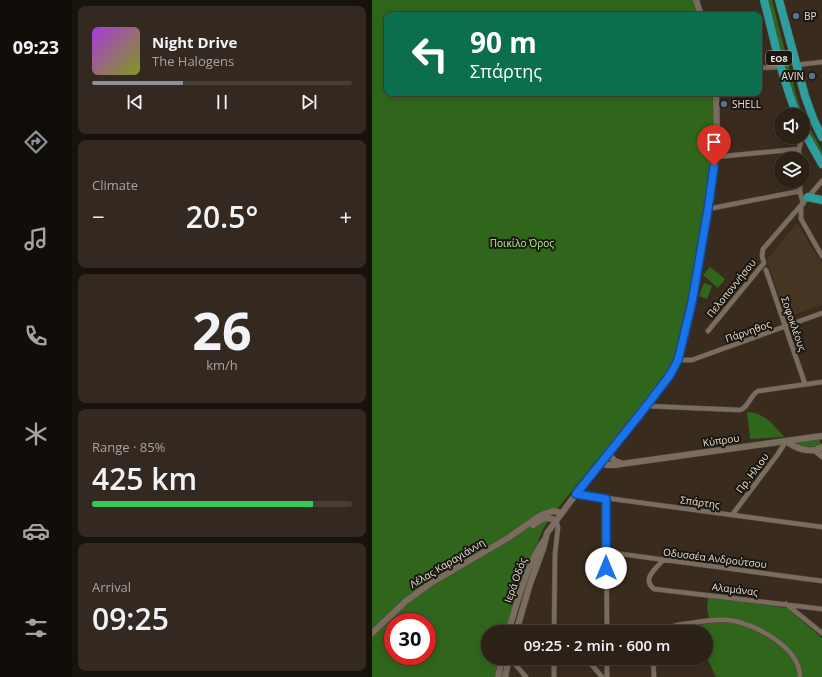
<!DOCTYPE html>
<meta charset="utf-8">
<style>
body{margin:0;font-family:"Open Sans",sans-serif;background:#332920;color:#f1f3f6;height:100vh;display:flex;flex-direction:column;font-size:15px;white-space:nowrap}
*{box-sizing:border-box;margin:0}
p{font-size:13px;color:#a6a3a1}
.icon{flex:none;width:22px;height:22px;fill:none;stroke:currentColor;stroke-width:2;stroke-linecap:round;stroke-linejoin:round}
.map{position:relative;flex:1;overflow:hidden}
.side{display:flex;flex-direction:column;gap:6px;padding:6px;background:#18120d;width:300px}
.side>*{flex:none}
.banner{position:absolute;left:12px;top:12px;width:378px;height:84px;border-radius:8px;box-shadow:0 2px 10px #0003,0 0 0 1px #473e36;background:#0b6e4f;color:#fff;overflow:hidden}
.controls{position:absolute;left:402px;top:108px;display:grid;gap:8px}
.controls a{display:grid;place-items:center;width:36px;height:36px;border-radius:50%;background:#2b2117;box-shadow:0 2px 10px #0003,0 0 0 1px #473e36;font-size:20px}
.speed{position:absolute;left:12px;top:613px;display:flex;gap:8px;font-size:20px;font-weight:700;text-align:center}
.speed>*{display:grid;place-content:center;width:52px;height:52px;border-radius:50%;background:#2b2117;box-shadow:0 2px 10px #0003,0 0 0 1px #473e36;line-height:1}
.speed .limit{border:6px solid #d22;background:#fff;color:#111}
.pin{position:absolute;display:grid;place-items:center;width:34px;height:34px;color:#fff;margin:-41px -17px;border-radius:50% 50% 50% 0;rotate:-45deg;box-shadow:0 0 4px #0007}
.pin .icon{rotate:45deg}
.me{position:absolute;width:44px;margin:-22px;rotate:0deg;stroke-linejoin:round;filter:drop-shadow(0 0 3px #0008)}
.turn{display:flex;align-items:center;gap:14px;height:84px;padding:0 20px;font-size:18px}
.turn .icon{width:52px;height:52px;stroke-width:2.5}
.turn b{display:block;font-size:28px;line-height:34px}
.big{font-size:30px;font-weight:600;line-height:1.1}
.side .card{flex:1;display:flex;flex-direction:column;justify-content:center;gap:6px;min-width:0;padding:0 14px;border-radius:8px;background:#332920}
.side .dial{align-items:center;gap:0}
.dial b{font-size:52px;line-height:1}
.song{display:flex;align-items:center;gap:12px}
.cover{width:48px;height:48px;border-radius:6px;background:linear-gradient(135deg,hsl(280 70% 55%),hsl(70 70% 35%))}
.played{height:4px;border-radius:2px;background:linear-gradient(90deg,#8c9099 35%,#473e36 35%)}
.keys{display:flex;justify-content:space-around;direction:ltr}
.heat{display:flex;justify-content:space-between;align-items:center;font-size:22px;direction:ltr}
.charge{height:6px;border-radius:3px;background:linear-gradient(90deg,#34c759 85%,#473e36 0)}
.trip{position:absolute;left:109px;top:625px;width:232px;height:40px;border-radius:20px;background:#2b2117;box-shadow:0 2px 10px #0003,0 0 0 1px #473e36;font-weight:600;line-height:40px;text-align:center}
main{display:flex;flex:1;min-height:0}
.menu{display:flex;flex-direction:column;width:72px;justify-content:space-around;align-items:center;background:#110d09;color:#a6a3a1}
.menu .icon{width:28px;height:28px}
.menu .active{color:#8c9099}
.menu b{font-size:18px;color:#f1f3f6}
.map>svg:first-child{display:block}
.built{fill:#463523}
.green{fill:#30661c;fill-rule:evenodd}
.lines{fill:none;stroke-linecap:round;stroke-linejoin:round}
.street-casing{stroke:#54493e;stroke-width:5.5}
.secondary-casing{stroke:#54493e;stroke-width:7}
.highway-casing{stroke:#54493e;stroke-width:9}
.street{stroke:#7a6c5e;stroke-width:4.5}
.secondary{stroke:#7a6c5e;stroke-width:6}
.highway{stroke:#2c9e9e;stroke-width:8}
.route-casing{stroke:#114b97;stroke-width:10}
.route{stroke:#1a73e8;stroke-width:7}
.service-dot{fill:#5c6f8a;stroke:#1b1610;stroke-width:1.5}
.labels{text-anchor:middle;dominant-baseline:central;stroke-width:4;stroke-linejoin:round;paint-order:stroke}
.shield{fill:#1b1610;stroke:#aaa39c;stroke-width:1}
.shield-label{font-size:9px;font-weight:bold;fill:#e8e0d8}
.poi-label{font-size:10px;fill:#e8e0d8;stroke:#1b1610;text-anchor:start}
.park-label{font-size:10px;fill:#acfa94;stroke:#1b1610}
.street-label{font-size:10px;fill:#e8e0d8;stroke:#1b1610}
</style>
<main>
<nav class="menu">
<b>09:23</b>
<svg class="icon active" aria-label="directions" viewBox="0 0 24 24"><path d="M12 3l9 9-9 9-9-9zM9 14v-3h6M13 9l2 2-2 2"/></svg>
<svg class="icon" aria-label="music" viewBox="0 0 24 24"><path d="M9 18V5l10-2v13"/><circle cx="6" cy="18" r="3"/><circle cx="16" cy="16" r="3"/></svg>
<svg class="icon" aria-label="phone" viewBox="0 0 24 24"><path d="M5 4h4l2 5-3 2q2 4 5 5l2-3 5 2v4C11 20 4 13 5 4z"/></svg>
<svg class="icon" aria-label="climate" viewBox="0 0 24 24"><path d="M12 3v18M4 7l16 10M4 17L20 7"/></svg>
<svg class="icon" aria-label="car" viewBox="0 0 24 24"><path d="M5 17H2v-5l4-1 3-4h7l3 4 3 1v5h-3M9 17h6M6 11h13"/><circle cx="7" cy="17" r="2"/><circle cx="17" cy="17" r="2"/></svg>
<svg class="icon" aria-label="filters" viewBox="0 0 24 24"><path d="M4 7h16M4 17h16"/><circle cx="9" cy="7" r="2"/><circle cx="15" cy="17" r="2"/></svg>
</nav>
<section class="side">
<div class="card">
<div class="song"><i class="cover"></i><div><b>Night Drive</b><p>The Halogens</p></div></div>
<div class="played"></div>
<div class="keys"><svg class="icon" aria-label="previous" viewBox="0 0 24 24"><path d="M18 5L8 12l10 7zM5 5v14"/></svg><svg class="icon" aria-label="pause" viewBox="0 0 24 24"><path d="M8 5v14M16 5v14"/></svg><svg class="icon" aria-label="next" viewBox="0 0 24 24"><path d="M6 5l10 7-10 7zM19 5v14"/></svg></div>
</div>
<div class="card"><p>Climate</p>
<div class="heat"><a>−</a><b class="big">20.5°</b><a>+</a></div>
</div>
<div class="card dial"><b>26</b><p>km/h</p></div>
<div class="card"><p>Range · 85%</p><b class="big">425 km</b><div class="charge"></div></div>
<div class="card"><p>Arrival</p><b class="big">09:25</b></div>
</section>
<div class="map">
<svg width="450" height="677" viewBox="0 0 450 677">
<rect width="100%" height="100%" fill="#392c1f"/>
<!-- built -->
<path class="built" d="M425 223 450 264V304L445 307 414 317 395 260Z"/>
<!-- green -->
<path class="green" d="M0 0H324L329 15H15V93H344L342 176 306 360 186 508 171 529 155 570 134 632H116V658H129L125 677H0ZM21 622H55V656H21Z
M395 0H400L425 98 431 115H428L422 99Z
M431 115 450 151V157L431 122Z
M338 267 353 279 346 288 331 275Z
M332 283 340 286 335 299 327 296Z
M375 412C393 413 401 424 412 437L378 439Z
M448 437V443L446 446 429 448 423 445V441Z
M336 597 415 608 450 638V677H344L334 656V632H313L310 628 338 623 335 609Z"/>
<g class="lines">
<!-- street casing -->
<g class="street-casing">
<path id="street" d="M424 65 450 62
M387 68 409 67
M343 157 427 149
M427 159V149L430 137
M428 181V191L431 204
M429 206V219L450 256
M336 209 428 191
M394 270 433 384
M336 331 392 263 390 256 391 249 450 181
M306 360H320L450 313
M274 406 368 410C377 407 377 397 386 391L450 382
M204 494 450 527
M234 499 235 632
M360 515 406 454 414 441
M234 552 450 581
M291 560C284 569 269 579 282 589L450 609
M414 604 450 633
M299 627 304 632
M182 632 183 554 186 527 184 521
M291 632C300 625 309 624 320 623 332 621 344 619 356 620 382 623 428 647 428 677
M138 658 154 677
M182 658V677
M214 658 230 677
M235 658V677
M281 658 282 677"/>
</g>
<!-- secondary casing -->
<g class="secondary-casing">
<path id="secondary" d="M324 0 329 15
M414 441C424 449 439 454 450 447
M444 451 450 456
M236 454 243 461 249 463
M229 463 235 465H242L450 436
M161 525C168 520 175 515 184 521
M136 632C145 603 155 563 173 539
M144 632 158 584 171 549 175 533 204 494 298 375 306 360 313 336 320 302 336 209 342 176 345 140 344 93
M0 633 34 601 59 583 136 538 169 515 181 511 186 512 189 514
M126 677 130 658
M133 677 137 658"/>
</g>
<!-- highway casing -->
<g class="highway-casing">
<path id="highway" d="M392 0C402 39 410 78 425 115
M407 0 433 96 442 121 450 137
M431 130 450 164
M436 197 450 200"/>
</g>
<!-- street -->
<use href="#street" class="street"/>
<!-- secondary -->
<use href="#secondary" class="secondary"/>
<!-- highway -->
<use href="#highway" class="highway"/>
</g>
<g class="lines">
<!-- route casing -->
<g class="route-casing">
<path id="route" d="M234 568V499L204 494 272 409 298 375 306 360 320 302 336 209 342 166"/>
</g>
<!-- route -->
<use href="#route" class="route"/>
</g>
<!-- markers -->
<g class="service-dot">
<circle cx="424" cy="16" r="4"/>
<circle cx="440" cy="76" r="4"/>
<circle cx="352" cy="104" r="4"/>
</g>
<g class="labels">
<!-- shield labels -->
<rect class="shield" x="394" y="51" width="26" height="14" rx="3"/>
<g class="shield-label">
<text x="407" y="58">ΕΟ8</text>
</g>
<!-- poi labels -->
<g class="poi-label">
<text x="432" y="16">BP</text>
<text x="432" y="76" text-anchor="end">AVIN</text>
<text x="360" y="104">SHELL</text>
</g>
<!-- park labels -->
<g class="park-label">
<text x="150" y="243">Ποικίλο Όρος</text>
</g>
<!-- street labels -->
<g class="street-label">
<text transform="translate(359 288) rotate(-51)">Πελοποννήσου</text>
<text transform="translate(422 324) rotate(71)">Σοφοκλέους</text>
<text transform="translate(376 331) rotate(-19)">Πάρνηθος</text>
<text transform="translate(349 440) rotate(-8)">Κύπρου</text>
<text transform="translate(380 473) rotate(-53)">Πρ. Ηλιου</text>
<text transform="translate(328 502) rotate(8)">Σπάρτης</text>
<text transform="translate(343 558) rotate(7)">Οδυσσέα Ανδρούτσου</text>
<text transform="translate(75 563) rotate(-31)">Λέλας Καραγιάννη</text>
<text transform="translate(143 580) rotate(-70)">Ιερά Οδός</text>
<text transform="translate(363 589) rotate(7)">Αλαμάνας</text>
</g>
</g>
</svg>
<div class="controls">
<a><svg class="icon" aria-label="sound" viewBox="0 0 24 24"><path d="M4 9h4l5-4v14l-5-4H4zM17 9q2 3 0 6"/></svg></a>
<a><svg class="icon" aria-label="layers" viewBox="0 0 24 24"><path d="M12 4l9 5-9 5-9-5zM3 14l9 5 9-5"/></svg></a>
</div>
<div class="speed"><div class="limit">30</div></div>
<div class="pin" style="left:342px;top:166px;background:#d93025"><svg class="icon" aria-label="arrive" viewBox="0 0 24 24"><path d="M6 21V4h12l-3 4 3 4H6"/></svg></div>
<svg class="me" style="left:234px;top:568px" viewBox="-20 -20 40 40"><circle r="19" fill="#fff"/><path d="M0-13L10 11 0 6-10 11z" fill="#1a73e8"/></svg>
<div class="trip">09:25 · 2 min · 600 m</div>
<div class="banner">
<div class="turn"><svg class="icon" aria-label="left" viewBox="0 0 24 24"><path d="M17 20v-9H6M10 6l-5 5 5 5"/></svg><div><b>90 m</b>Σπάρτης</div></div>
</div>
</div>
</main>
